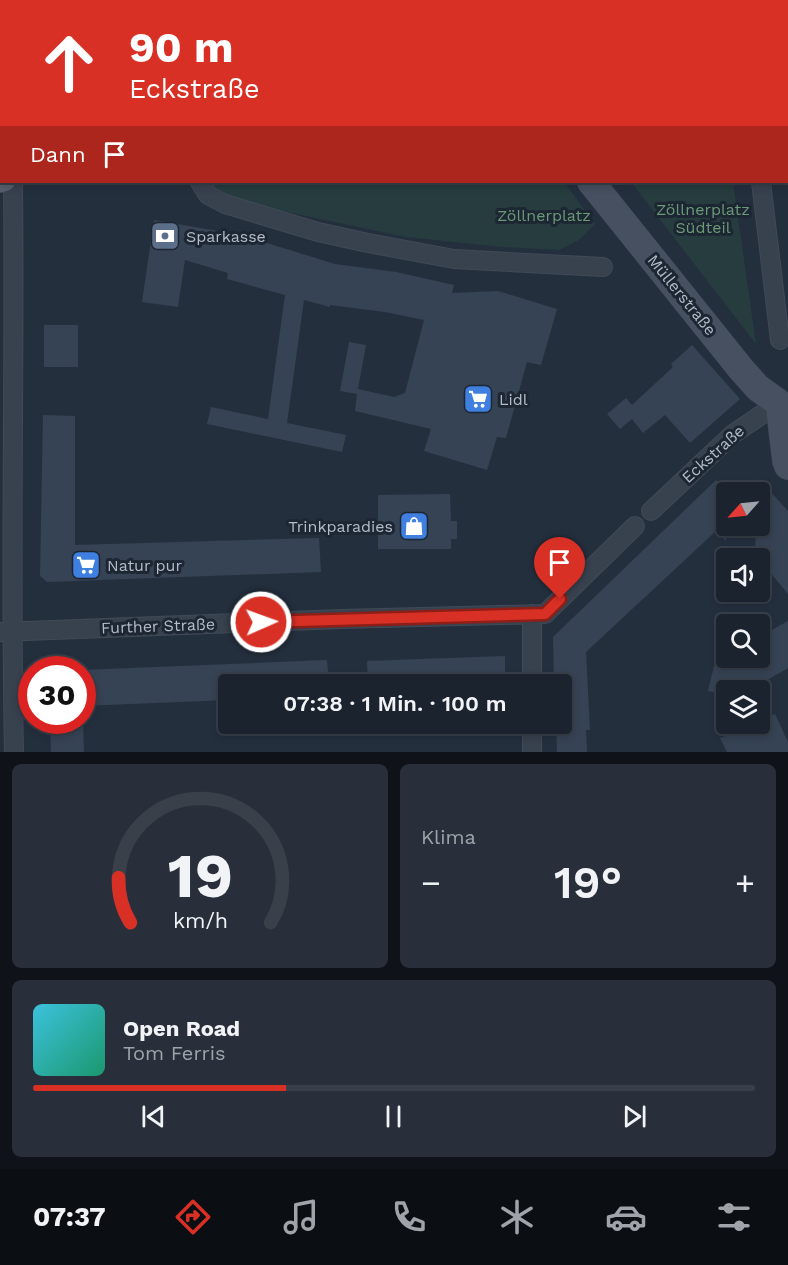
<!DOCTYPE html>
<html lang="de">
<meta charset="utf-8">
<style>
body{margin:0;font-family:"Work Sans",sans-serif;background:#282f3a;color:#f1f3f6;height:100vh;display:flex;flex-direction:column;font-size:22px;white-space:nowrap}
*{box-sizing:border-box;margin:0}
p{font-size:20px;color:#a0a4aa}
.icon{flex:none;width:33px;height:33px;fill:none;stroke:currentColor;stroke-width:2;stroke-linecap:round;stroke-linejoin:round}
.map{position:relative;height:752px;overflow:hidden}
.details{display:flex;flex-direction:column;gap:12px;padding:12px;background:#0f1319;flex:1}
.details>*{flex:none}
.banner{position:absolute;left:0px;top:0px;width:789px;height:183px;box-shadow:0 3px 9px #0003,0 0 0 2px #39404a;background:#d93025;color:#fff;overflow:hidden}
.needle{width:39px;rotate:243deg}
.fabs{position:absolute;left:716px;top:482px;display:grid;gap:12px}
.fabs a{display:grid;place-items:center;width:54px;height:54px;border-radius:6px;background:#1b232e;box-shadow:0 3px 9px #0003,0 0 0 2px #39404a;font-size:30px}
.speed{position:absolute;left:18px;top:656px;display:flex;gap:12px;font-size:30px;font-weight:700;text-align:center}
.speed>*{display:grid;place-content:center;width:78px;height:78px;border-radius:50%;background:#1b232e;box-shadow:0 3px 9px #0003,0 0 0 2px #39404a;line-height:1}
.speed .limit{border:9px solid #d22;background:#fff;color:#111}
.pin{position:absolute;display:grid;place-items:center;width:51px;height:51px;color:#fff;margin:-62px -26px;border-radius:50% 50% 50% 0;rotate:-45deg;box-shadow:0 0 6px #0007}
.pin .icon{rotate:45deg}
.me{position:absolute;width:66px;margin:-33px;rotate:88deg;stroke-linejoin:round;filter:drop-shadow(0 0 4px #0008)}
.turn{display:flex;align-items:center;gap:21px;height:126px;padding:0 30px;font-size:27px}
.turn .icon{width:78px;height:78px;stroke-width:2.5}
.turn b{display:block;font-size:42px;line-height:51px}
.then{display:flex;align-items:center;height:57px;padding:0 30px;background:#0003;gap:12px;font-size:22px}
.big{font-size:45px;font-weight:600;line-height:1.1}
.details .widget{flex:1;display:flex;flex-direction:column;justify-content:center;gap:9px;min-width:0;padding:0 21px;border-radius:9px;background:#282f3a}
.details .dial{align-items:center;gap:0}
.dial svg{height:156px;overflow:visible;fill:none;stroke:#39404a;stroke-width:7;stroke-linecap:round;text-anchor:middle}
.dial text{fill:#f1f3f6;stroke:none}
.song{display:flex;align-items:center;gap:18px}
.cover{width:72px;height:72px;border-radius:9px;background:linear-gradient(135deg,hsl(190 70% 55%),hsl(160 70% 35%))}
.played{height:6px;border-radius:3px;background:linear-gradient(90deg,#d93025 35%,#39404a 35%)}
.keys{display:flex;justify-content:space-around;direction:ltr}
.heat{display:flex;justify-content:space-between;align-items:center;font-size:33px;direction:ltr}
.details .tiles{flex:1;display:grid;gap:12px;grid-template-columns:1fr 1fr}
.widget:last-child{grid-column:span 2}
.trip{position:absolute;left:218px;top:674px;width:354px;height:60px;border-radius:6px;background:#1b232e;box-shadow:0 3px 9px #0003,0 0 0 2px #39404a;font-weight:600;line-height:60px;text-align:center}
.menu{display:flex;height:96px;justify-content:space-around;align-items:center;background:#0b0e12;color:#a0a4aa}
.menu .icon{width:42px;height:42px}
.menu .on{color:#d93025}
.menu b{font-size:27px;color:#f1f3f6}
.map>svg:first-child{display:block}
.green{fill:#263c3f}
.building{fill:#364354}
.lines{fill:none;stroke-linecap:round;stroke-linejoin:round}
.minor-casing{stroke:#414a57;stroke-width:20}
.secondary-casing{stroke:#414a57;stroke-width:28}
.primary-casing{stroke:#414a57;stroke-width:32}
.minor{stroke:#38414e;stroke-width:18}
.secondary{stroke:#465061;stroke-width:27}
.primary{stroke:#56606e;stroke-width:30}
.route-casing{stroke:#8d1f18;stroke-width:15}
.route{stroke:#d93025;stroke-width:10}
.labels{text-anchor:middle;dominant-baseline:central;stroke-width:6;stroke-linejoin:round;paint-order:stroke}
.park-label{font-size:16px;fill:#6b9a76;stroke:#1d2633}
.poi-label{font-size:16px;fill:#b4bcc9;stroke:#1d2633;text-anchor:start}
.street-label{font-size:16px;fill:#b4bcc9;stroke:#1d2633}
</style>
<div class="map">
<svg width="788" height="752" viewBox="0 0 788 752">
<rect width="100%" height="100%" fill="#242f3e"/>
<!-- green -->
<path class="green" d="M207 182H564L595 224 579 240 559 250 501 247 406 237 268 208 218 192Z
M631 182H733L756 344Z"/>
<!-- building -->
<path class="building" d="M154 220 241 235 335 264 396 272 454 285 452 293 498 291 557 309 541 365 527 362 506 438 497 437 487 470 424 451 431 429 355 411 357 394 340 391 349 342 366 345 358 389 394 397 405 393 424 320 385 312 330 305V307L304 300 287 423 346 435 342 452 207 424 211 407 268 419 285 295 227 279 228 273 185 260 178 307 142 302Z
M44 325H78V367H44Z
M692 345 740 399 690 443 665 415 643 433 632 419 620 429 607 414 626 398 632 405 673 367 671 364Z
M43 415 75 416V545L319 538 321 572 47 582 40 576Z
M759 479 788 511V594L764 565H759V558H755L756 525H759Z
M716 480 726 491V541L716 531 586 652 590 730H586L587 752H557L556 723H561V684H554L553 637Z
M450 494 451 521H457V539H451V549H378V495Z
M788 621V668L750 690H726V695L708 691 715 662 725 657H759V637Z
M505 656V684H368L367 661Z
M327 660 329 684H228V700L82 706V670Z
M775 714 788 742V752H727L720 738 759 723V721Z
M50 720H83L84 752H51Z"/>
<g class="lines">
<!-- minor casing -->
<g class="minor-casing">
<path id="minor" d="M740 0 741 2
M0 37 2 53
M13 182C15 372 10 562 14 752
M200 182 208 195 225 204 318 232 368 243 454 259 603 267
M761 182 780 340
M651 511 733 434 779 403
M532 614V684
M0 632 342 619 545 614 635 526
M532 723V752"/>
</g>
<!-- secondary casing -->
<g class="secondary-casing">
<path id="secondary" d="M591 182 741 369 758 388 779 403 788 416
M779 403 786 461 788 466"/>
</g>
<!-- primary casing -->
<g class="primary-casing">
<path id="primary" d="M447 0 448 2
M0 177H2"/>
</g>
<!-- minor -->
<use href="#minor" class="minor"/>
<!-- secondary -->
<use href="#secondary" class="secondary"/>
<!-- primary -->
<use href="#primary" class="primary"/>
</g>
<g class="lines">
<!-- route casing -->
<g class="route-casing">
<path id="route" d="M261 622 545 614 560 599"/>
</g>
<!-- route -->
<use href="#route" class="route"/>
</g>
<!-- icons -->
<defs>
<g id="bank-square" transform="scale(1.5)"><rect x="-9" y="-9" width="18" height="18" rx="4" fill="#5c6f8a" stroke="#1d2633"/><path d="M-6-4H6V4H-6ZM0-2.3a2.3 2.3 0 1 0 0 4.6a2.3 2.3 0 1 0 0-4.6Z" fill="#fff"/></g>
<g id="supermarket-square" transform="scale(1.5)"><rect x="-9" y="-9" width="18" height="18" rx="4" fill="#3f7fe0" stroke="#1d2633"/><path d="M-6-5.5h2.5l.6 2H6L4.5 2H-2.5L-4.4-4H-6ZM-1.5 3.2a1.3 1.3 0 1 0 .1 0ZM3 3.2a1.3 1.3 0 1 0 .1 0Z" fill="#fff"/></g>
<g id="shop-square" transform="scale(1.5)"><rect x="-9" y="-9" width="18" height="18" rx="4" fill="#3f7fe0" stroke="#1d2633"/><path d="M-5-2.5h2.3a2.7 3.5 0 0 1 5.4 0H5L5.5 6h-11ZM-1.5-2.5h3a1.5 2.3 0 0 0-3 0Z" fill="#fff"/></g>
</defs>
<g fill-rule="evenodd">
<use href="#bank-square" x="165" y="236"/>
<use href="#supermarket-square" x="478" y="399"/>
<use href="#shop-square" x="414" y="526"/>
<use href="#supermarket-square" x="86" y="565"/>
</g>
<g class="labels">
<!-- park labels -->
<g class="park-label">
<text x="703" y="209">Zöllnerplatz<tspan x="703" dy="18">Südteil</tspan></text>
<text x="544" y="215">Zöllnerplatz</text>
</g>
<!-- poi labels -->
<g class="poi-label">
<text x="186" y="236">Sparkasse</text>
<text x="499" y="399">Lidl</text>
<text x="393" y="526" text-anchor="end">Trinkparadies</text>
<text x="107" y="565">Natur pur</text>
</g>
<!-- street labels -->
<g class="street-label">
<text transform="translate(682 295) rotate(51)">Müllerstraße</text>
<text transform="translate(713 454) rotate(-42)">Eckstraße</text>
<text transform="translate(158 626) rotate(-2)">Further Straße</text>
</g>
</g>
</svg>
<div class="fabs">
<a><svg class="needle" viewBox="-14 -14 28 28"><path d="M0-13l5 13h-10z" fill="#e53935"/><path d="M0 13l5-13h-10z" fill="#a0a4aa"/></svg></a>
<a><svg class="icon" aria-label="sound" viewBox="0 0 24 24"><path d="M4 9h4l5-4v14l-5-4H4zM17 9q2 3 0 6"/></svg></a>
<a><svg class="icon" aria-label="search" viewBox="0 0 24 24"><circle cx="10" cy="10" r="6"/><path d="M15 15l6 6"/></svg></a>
<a><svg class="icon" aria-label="layers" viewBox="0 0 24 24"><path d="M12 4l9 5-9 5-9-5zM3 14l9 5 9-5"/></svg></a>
</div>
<div class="speed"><div class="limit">30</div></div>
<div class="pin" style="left:560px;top:599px;background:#d93025"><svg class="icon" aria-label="arrive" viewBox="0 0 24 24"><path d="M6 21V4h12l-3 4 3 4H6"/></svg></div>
<svg class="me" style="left:261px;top:622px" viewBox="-20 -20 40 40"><circle r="17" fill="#d93025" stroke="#fff" stroke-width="3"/><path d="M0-11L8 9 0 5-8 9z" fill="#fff"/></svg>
<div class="trip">07:38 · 1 Min. · 100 m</div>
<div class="banner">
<div class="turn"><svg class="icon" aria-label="ahead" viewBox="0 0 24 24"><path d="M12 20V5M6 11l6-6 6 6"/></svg><div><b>90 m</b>Eckstraße</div></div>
<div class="then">Dann<svg class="icon" aria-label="arrive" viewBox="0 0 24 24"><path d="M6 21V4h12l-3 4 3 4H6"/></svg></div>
</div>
</div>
<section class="details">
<div class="tiles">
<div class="widget dial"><svg viewBox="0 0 100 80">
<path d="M14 69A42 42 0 1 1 86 69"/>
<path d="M14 69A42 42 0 0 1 8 46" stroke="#d93025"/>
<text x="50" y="56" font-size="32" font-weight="700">19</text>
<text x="50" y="72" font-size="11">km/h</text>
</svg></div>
<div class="widget"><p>Klima</p>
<div class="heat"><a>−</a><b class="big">19°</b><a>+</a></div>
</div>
<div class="widget">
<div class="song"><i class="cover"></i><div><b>Open Road</b><p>Tom Ferris</p></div></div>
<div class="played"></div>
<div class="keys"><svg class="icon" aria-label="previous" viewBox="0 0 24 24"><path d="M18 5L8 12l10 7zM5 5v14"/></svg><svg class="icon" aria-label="pause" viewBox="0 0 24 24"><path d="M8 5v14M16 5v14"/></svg><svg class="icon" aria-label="next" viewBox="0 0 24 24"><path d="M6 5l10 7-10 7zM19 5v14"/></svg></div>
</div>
</div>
</section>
<nav class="menu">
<b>07:37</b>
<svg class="icon on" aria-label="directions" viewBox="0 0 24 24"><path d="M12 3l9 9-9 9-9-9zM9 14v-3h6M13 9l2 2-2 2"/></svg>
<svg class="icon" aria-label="music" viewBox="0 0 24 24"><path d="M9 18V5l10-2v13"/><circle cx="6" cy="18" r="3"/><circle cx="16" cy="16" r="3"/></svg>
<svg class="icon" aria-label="phone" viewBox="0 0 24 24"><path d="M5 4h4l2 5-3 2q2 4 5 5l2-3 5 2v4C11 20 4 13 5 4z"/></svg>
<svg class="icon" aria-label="climate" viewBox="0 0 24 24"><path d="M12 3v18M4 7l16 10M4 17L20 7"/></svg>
<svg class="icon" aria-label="car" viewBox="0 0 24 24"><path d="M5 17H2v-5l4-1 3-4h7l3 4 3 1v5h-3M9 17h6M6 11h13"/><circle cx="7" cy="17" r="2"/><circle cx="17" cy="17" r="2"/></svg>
<svg class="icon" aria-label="filters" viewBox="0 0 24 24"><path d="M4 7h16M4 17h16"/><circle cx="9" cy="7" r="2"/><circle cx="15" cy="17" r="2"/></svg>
</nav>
